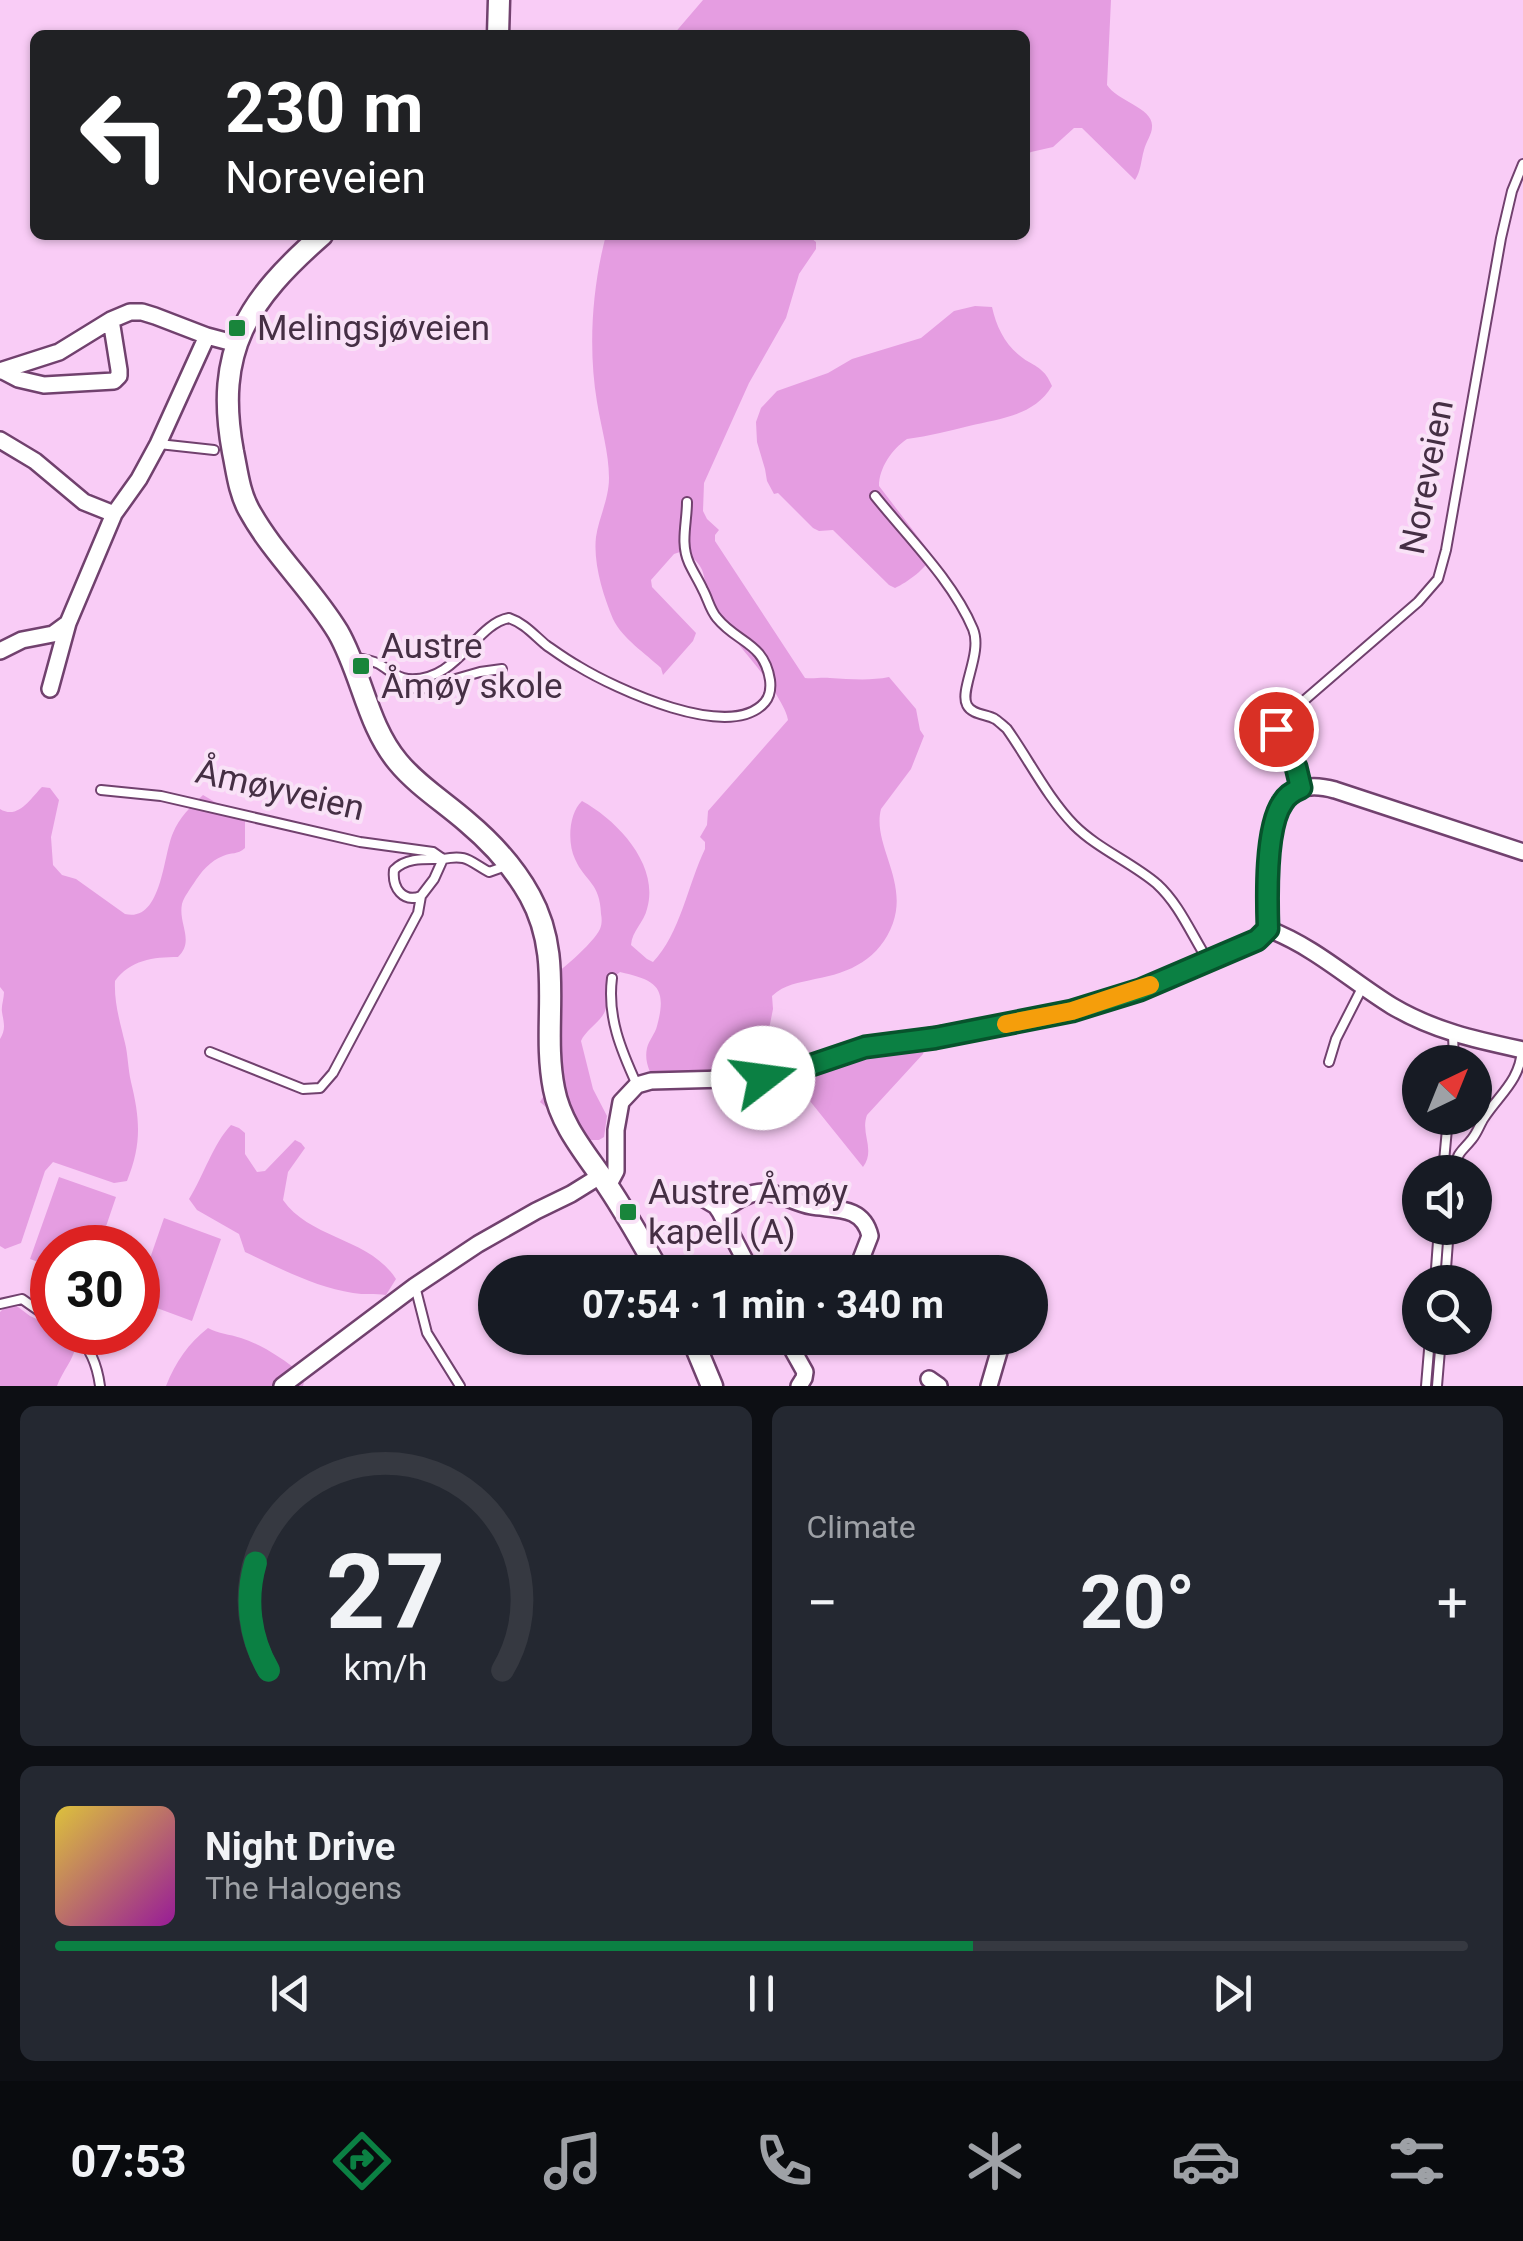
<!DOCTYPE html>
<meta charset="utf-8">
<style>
body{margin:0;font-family:Roboto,sans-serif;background:#242831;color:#f1f3f6;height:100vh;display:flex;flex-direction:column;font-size:38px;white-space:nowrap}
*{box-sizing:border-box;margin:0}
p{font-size:32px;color:#9ea1a6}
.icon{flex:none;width:55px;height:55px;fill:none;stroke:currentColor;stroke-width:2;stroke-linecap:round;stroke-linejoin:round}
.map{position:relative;height:1386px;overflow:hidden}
.sheet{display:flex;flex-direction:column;gap:20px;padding:20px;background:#0d0f14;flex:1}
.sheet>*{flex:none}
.top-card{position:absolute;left:30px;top:30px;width:1000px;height:210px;border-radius:15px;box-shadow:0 2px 8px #0004;background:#202124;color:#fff;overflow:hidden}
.needle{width:65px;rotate:43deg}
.tools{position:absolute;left:1402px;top:1045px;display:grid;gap:20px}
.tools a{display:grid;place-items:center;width:90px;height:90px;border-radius:50%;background:#171b24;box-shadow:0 2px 8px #0004;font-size:50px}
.speed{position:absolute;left:30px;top:1225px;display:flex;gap:20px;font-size:50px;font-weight:700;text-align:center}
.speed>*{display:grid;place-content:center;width:130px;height:130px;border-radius:50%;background:#171b24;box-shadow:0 2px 8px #0004;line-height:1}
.speed .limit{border:15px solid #d22;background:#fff;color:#111}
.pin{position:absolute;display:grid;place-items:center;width:85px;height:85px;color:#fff;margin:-42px;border:5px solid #fff;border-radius:50%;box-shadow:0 2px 10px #0007}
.me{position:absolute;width:110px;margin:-55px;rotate:75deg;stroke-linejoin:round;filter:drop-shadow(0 0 8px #0008)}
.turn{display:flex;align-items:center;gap:35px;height:210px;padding:0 30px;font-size:45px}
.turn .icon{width:130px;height:130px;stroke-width:2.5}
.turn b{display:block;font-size:70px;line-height:85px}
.big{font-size:75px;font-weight:700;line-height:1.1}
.sheet .card{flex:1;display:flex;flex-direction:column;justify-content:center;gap:15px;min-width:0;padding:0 35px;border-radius:15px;background:#242831}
.sheet .dial{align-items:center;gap:0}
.dial svg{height:260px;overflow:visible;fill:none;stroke:#363941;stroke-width:7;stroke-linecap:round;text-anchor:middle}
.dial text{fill:#f1f3f6;stroke:none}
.song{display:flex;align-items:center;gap:30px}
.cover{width:120px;height:120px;border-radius:15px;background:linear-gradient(135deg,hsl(50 70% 55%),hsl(300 70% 35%))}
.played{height:10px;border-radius:5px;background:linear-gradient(90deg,#0b8043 65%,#363941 65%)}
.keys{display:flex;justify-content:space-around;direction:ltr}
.heat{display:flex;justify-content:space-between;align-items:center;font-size:55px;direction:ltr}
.sheet .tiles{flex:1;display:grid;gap:20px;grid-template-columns:1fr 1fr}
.card:last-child{grid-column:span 2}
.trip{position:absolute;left:478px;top:1255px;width:570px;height:100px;border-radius:50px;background:#171b24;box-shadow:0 2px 8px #0004;font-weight:700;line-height:100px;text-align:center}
.tabs{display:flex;height:160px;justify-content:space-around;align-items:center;background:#090b0e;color:#9ea1a6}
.tabs .icon{width:70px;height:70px}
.tabs .current{color:#0b8043}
.tabs b{font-size:45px;color:#f1f3f6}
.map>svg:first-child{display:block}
.green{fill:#e59de1}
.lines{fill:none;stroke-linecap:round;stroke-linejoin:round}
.service-casing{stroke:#71416e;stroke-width:12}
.minor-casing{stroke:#71416e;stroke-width:20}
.secondary-casing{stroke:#71416e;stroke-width:25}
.service{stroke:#fff;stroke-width:8}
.minor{stroke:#fff;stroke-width:15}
.secondary{stroke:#fff;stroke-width:20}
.route-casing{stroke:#07532c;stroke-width:25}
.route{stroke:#0b8043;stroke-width:18}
.slow{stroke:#f59e0b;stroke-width:18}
.poi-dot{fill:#19853b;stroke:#f9e2f7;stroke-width:4}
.labels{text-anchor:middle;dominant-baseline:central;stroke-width:8;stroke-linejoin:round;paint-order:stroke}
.poi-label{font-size:35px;fill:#452f44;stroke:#f9e2f7;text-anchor:start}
.street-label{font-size:35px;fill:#452f44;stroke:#f9e2f7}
</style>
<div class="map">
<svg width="1523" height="1386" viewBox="0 0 1523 1386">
<rect width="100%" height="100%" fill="#f9ccf6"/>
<!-- green -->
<path class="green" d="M703 0H1111L1107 85C1117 101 1154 108 1152 127 1152 134 1146 142 1144 150 1141 160 1141 171 1135 180L1082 128H1074L1053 147 1031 152 1025 156V35H673Z
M606 235H807L816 242V249L799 274 786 318 749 383 704 483 703 511 707 519 719 530 715 535V541L805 678C814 679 821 677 830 678 849 679 870 681 889 677L916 709 920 730 924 736 911 769 881 809C872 844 908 880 893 923 880 959 850 973 815 979 798 983 785 984 772 996L773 1009 768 1034 772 1055 779 1059 806 1054 820 1055 923 1038 925 1047 923 1054 867 1115C860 1134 876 1149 863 1167L789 1075 657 1085C650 1073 644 1062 647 1048 649 1040 655 1034 657 1026 668 986 655 980 620 972 601 987 610 989 606 1008 603 1021 586 1029 581 1041L593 1089 607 1116 604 1137 599 1140H584L540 1102 545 1094 544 983C558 973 593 944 600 929 602 924 602 919 601 914 600 882 585 882 575 859 567 842 569 813 582 801 617 820 660 865 647 909 644 922 632 931 631 945L647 959 653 962C680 934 688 884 705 849V842L700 837 707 825 708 811 788 720C786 709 780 702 775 692 756 661 727 636 711 603 699 579 713 570 683 551L674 554 651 580 652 587 696 633 693 641 663 675 661 668C646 654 622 638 613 619 603 595 593 563 596 537 599 517 609 499 609 478 609 453 601 427 597 402 588 348 592 288 606 235Z
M975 306 992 307C997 330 1008 350 1029 362 1041 369 1046 372 1052 386 1034 416 1001 418 969 426 949 431 929 436 907 439 892 449 879 468 879 486L932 555C927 568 908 582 895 588L889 585 833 530 819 531 813 528 778 493 774 494 767 481 765 469 757 442 756 422 761 408 777 391 828 373 852 359 921 338 954 311Z
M42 787 50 788 59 800 51 837 53 865 62 875 76 879 125 914C162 923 163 855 173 833 179 818 191 806 203 795L220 805 245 812V848C237 855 232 852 223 856 211 860 200 873 194 883 190 889 184 897 182 904 178 924 195 941 178 957 153 957 130 960 115 981 114 1003 120 1022 125 1043 128 1055 128 1069 131 1082 140 1119 142 1144 127 1181L114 1183 53 1162 45 1171 21 1243 5 1249 0 1246V1039C6 1029 4 1024 2 1012 1 1006 4 999 4 992L0 987V809C18 820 30 799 42 787Z
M231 1125 239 1128 245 1133V1154L257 1172 265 1171 295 1140 301 1143 305 1148 288 1172 283 1200C310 1239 370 1238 396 1279L386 1295C375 1293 364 1295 353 1293 315 1287 279 1268 245 1252L239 1234 197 1210 189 1199C204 1175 213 1144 231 1125Z
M59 1177 116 1197 99 1247 52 1248V1267L30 1259Z
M164 1218 221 1239 192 1321 138 1301V1293Z
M14 1304 30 1316 52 1326V1332L62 1333 76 1345C74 1359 62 1372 57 1386H0V1312L7 1305Z
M208 1328C219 1334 229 1334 241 1338 263 1345 283 1359 301 1373L305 1378 303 1386H166C176 1361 188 1344 208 1328Z"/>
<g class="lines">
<!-- service casing -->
<g class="service-casing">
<path id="service" d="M159 444 214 450
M875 496C907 536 953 581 973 629 983 653 959 690 967 705 972 715 987 714 995 719 997 720 1006 728 1007 729 1029 760 1047 797 1074 825 1098 849 1131 862 1157 884 1180 905 1192 936 1209 962
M356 658C364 659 371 660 379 664 388 669 396 678 408 679 457 683 475 624 509 618 524 623 534 635 546 645 556 652 567 660 578 666 614 688 730 743 765 702 770 696 771 688 770 680 764 642 737 643 717 618 710 610 708 599 703 590 699 581 693 572 689 563 680 543 687 523 687 502
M403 680 414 688 421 689 480 672 502 669
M1301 788C1299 779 1298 769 1293 762 1284 748 1273 742 1278 723L1418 602 1438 579 1446 550 1501 238 1512 191 1523 164
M101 790 161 796 360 842 433 852 443 859
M421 896C403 903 392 888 394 870 406 857 426 859 443 859
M612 978C607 1017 621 1050 637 1085
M1453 1034 1454 1062
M210 1052 303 1089 320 1088 333 1073 418 913 421 896 434 879 443 859C467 854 469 861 489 872L506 866
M1329 1062 1336 1039 1363 986
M1443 1172 1448 1118
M1455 1172C1457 1151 1460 1154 1472 1139 1477 1133 1480 1124 1484 1118 1500 1094 1520 1080 1522 1050
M1435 1282 1439 1228
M1445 1282 1449 1228
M415 1286 427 1333 460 1386
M0 1304 22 1299 52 1320
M75 1332C90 1348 97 1364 100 1386
M1426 1386 1430 1338
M1437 1386 1441 1338"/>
</g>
<!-- minor casing -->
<g class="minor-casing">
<path id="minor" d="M0 371 59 352 111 320 130 312H142L155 316 207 336 237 344
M3 371 18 379 44 385 114 381 119 376V370L111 320
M0 440 35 461 84 502 114 514
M0 651 22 640 53 634 68 623
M50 689 68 623 114 514 139 479 158 444 207 336
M1268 929C1268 910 1269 891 1269 872 1271 827 1274 773 1335 790L1523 852
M608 1186 616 1171V1130L621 1102 637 1085 651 1081 763 1078 791 1072 865 1047 1026 1021 1100 1003 1140 990 1238 950 1257 941 1268 929C1315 947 1350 980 1392 1006 1434 1031 1477 1040 1523 1050
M696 1194 716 1206 720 1212 751 1272
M720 1212C732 1204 749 1191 764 1192 780 1193 795 1203 811 1206 834 1210 863 1205 870 1236L856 1272
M769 1272 792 1267 809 1272
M786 1338 805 1372 804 1378 799 1386
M929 1379 939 1386
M282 1386 415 1286 478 1244 536 1211 571 1194 600 1176
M989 1386 1003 1338"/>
</g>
<!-- secondary casing -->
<g class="secondary-casing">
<path id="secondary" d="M498 35 499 0
M322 235C248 300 214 350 233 452 237 471 239 492 249 510 273 554 312 589 338 632 362 674 367 725 398 762 417 785 444 802 467 822 492 843 514 867 530 896 565 959 541 1024 554 1089 561 1127 589 1157 609 1188 627 1215 643 1244 659 1272
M692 1338 712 1386"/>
</g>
<!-- service -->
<use href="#service" class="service"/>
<!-- minor -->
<use href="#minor" class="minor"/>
<!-- secondary -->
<use href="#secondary" class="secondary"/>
</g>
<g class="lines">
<!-- route casing -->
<g class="route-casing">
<path id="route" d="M763 1078 791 1072 865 1047 935 1038 1072 1011 1140 990 1257 940 1268 929C1267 898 1265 827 1283 802 1287 795 1294 791 1301 788L1296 767 1278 742 1276 729"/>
</g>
<!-- route -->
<use href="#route" class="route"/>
<!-- slow -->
<path class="slow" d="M1006 1024 1072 1011 1150 985"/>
</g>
<!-- markers -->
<g class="poi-dot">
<rect x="227" y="318" width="20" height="20" rx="5"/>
<rect x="351" y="656" width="20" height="20" rx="5"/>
<rect x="618" y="1202" width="20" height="20" rx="5"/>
</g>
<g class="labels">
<!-- poi labels -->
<g class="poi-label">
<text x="257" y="328">Melingsjøveien</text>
<text x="381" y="646">Austre<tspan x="381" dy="40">Åmøy skole</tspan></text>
<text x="648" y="1192">Austre Åmøy<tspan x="648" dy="40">kapell (A)</tspan></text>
</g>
<!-- street labels -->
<g class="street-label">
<text transform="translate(1427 477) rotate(-79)">Noreveien</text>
<text transform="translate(280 790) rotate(13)">Åmøyveien</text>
</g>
</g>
</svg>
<div class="tools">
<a><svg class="needle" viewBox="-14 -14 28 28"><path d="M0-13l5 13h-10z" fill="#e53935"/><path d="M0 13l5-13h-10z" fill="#9ea1a6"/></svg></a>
<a><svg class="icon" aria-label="sound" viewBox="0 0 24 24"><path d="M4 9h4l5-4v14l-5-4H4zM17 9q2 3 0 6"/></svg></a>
<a><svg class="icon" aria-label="search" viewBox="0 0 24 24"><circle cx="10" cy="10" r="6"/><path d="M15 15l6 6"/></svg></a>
</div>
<div class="speed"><div class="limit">30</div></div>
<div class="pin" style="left:1276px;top:729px;background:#d93025"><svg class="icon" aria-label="arrive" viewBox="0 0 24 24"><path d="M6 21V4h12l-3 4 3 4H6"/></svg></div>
<svg class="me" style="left:763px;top:1078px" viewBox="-20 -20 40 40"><circle r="19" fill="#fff"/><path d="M0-13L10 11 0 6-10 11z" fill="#0b8043"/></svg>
<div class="trip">07:54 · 1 min · 340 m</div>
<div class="top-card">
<div class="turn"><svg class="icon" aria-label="left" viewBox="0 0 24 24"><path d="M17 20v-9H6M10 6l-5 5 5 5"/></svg><div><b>230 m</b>Noreveien</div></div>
</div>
</div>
<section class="sheet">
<div class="tiles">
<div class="card dial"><svg viewBox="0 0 100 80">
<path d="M14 69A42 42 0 1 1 86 69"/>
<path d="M14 69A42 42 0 0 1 10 36" stroke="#0b8043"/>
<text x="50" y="56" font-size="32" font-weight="700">27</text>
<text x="50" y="72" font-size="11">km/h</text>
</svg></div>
<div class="card"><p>Climate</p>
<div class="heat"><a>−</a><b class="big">20°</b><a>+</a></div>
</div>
<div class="card">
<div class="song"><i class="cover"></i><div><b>Night Drive</b><p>The Halogens</p></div></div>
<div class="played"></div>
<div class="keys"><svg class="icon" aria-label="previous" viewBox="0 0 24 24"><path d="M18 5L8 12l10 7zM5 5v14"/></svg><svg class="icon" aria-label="pause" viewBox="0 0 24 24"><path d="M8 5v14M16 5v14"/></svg><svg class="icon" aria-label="next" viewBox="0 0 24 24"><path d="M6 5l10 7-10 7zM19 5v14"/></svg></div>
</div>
</div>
</section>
<nav class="tabs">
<b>07:53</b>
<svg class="icon current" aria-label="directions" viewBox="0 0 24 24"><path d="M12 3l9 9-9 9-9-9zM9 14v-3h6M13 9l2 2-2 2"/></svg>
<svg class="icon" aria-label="music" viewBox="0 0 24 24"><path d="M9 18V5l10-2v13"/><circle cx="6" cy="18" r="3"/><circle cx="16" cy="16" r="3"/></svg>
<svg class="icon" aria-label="phone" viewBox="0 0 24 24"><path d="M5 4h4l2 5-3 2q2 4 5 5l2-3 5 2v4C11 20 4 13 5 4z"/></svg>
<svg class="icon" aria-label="climate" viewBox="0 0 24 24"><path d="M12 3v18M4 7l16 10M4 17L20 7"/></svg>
<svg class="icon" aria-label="car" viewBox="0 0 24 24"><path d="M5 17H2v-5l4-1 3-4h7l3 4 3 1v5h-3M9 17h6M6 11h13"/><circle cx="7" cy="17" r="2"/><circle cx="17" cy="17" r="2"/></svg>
<svg class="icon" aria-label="filters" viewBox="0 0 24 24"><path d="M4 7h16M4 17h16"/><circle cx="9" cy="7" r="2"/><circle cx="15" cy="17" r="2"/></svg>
</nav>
